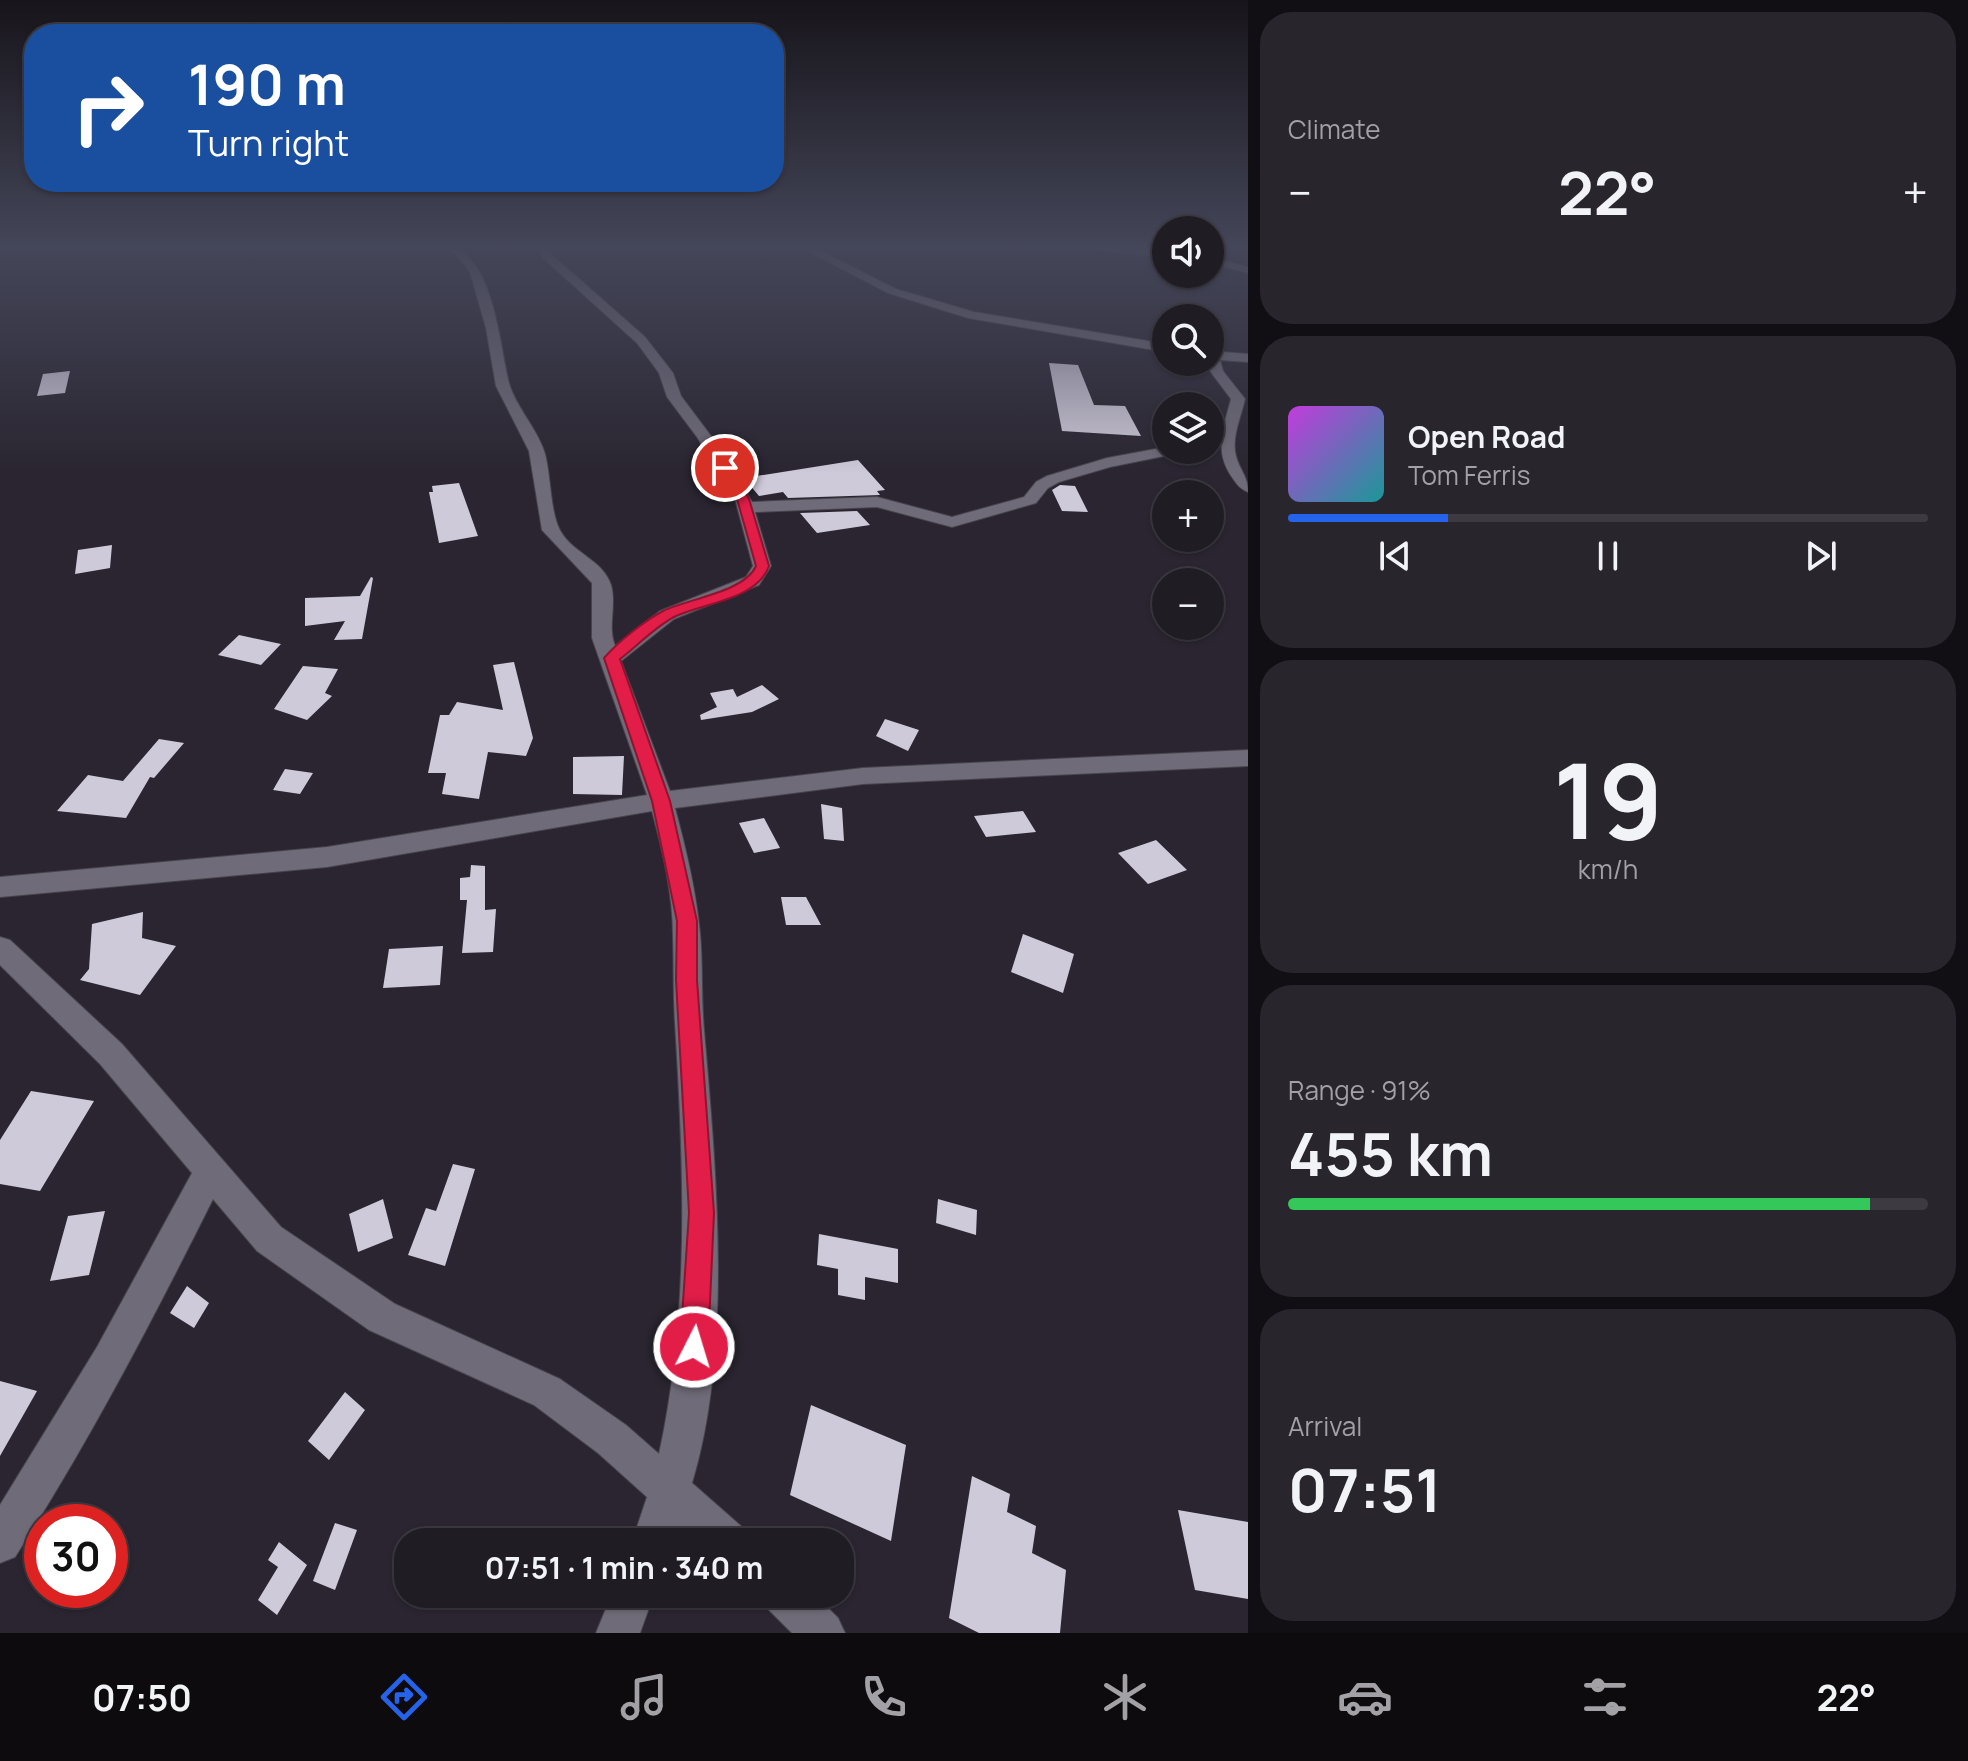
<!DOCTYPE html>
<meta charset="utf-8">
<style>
body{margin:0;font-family:Manrope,sans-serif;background:#28252c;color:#f1f3f6;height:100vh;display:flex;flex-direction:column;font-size:30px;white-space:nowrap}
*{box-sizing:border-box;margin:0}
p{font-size:26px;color:#a2a1a6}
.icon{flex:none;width:44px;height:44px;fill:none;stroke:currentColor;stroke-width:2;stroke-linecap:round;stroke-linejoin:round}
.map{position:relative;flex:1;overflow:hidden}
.sheet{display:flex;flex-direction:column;gap:12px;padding:12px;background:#120f14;width:720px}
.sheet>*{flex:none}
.hud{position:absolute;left:24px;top:24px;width:760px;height:168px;border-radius:32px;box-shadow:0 2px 6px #0004,0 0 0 2px #3d3a41;background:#1a4fa0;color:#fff;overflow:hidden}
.controls{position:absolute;left:1152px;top:216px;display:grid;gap:16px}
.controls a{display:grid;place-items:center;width:72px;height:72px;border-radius:50%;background:#201c24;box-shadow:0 2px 6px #0004,0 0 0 2px #3d3a41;font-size:40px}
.speed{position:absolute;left:24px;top:1504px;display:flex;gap:16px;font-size:40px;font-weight:700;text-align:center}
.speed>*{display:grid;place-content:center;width:104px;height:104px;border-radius:50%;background:#201c24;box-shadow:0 2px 6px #0004,0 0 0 2px #3d3a41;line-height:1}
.speed .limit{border:12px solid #d22;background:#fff;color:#111}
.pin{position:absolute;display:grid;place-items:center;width:68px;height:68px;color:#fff;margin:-34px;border:4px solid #fff;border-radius:50%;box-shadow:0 2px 8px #0007}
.me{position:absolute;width:88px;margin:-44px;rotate:5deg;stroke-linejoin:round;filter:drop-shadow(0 0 6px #0008)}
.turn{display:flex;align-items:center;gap:28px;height:168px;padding:0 32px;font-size:36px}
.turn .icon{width:104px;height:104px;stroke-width:2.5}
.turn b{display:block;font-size:56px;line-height:68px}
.big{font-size:60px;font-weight:700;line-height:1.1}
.sheet .widget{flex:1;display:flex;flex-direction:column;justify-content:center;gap:12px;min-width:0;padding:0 28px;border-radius:32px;background:#28252c}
.sheet .dial{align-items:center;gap:0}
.dial b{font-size:104px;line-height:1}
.song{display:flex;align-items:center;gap:24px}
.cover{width:96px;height:96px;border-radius:12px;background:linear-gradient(135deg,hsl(290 70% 55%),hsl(180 70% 35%))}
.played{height:8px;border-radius:4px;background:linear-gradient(90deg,#2563eb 25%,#3d3a41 25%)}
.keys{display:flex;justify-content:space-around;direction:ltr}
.heat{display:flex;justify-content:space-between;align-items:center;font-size:44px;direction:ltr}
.charge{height:12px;border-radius:6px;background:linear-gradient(90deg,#34c759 91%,#3d3a41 0)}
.trip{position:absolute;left:394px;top:1528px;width:460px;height:80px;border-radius:32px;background:#201c24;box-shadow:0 2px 6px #0004,0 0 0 2px #3d3a41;font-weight:700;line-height:80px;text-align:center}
.dock{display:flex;height:128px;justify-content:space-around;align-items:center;background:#0d0b0e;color:#a2a1a6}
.dock .icon{width:56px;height:56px}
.dock .selected{color:#2563eb}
.dock b{font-size:36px;color:#f1f3f6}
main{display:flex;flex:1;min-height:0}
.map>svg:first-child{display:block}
.building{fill:#cfcad9}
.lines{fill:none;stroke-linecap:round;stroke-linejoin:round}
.minor-casing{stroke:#48444d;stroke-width:2}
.minor{fill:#706b78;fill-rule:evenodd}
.route{fill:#e11d48;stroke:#92132f;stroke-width:2}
</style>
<main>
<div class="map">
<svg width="1248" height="1633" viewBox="0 0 1248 1633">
<rect width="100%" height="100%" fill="#2a2530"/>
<!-- building -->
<path class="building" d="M1049 363 1078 365 1094 405 1125 406 1141 436 1062 431Z
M70 371 65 393 37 396 43 374Z
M858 460 885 490 877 491 880 495 788 498 783 492 759 496 744 478Z
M459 483 478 536 439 543 429 492H433L432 486Z
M1060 485 1075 486 1088 512 1062 511 1052 490Z
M857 511 870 525 817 533 800 513Z
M112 545 110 568 75 574 78 550Z
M371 577 373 578 362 639 334 640 345 621 305 626V598L360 596Z
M239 635 281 644 261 665 218 655Z
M514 662 533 738 526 756 488 752 479 799 442 794 446 773H428L440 715H449L457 702 503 710 493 665Z
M303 666 338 669 325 693 332 696 307 720 274 709Z
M762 685 779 699 752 712 701 720 700 715 717 707 710 693 733 689 737 697Z
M885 719 919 730 908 751 876 736Z
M159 739 184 743 154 778 150 777 126 818 57 811 88 775 123 781Z
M624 756 622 795 573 794V757Z
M285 769 313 773 300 794 273 790Z
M821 804 842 808 844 841 824 839Z
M1023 811 1036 832 986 837 974 816Z
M764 818 780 848 754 853 739 823Z
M1156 840 1187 870 1148 884 1118 853Z
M471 865 485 866V910L496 909 493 952 462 953 467 900H460V878L470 877Z
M781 897H806L821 925H786Z
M143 912 142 938 176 946 140 995 80 980 89 969 92 924Z
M1023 934 1074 954 1063 993 1011 972Z
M443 946 440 985 383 988 389 949Z
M31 1091 94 1101 40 1191 0 1184V1140Z
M453 1164 475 1169 445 1266 408 1255 426 1208 436 1211Z
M383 1199 393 1238 358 1252 349 1214Z
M938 1199 977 1210 976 1235 936 1223Z
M105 1211 89 1275 50 1281 68 1216Z
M819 1234 898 1249V1283L865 1277V1300L838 1295V1269L817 1265Z
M187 1286 209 1303 194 1328 170 1313Z
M0 1381 37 1391 0 1456Z
M345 1392 365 1410 329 1460 308 1441Z
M811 1405 906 1445 891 1541 790 1495Z
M972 1476 1010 1494 1007 1512 1036 1526 1032 1553 1066 1570 1060 1633H979L949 1618Z
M1178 1510 1248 1522V1599L1195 1590Z
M335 1523 357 1530 335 1590 313 1581Z
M279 1542 307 1565 277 1615 258 1600 278 1567 268 1560Z"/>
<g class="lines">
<!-- minor casing -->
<g class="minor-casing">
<path id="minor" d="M441 245C493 245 499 344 509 383 516 408 538 429 545 454 551 476 550 514 561 532 574 554 603 560 611 585 617 606 607 625 615 646L660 611 746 577 753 566 735 499 697 437 667 397 659 373 637 343 543 258 536 245H546L551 254 645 337 673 373 681 396 711 436 752 502 877 497 952 517 1024 497 1036 482 1047 476 1107 458 1166 447V450H1182L1179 453 1110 467 1059 482 1048 488 1036 503 952 527 877 507 755 512 771 566 759 585 674 619 621 661 670 791 863 768 1248 750V766L863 784 675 808C686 849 696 890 700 933 703 965 701 997 704 1030 716 1169 733 1348 692 1483L742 1527 748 1542H696L679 1526 674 1542H632L647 1497 598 1453 534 1405 369 1330 257 1251 213 1199C152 1321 89 1442 15 1557L0 1563V1505L97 1347 192 1173 100 1064 0 965V937L10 940 122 1044 281 1227 395 1304 560 1379 626 1425 659 1454C690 1312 684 1168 675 1023 673 994 674 966 673 937 673 894 663 852 652 811L327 867 0 897V877L327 847 647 795 592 638V583L542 530 529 451 496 386 486 328 470 272 456 255Z
M796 245H809L896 289 974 312 1166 344V352L968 318 888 293Z
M1070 245 1166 251V257L1075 248Z
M1210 257 1248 267V273L1210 263Z
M1210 351 1248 354V362L1220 360 1223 371 1245 399C1241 417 1231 438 1236 456 1240 471 1248 476 1248 492 1241 489 1238 486 1234 480 1213 453 1223 429 1231 399L1210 371 1208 362Z
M612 1594H654L640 1633H596Z
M762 1594H814L838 1618 845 1633H792L768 1609Z"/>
</g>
<!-- minor -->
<use href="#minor" class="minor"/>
</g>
<!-- sky -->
<linearGradient id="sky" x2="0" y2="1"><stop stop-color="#17141a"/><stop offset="0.52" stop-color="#444659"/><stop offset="1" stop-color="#444659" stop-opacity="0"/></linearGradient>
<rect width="1248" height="474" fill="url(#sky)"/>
<!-- route -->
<path class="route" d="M721 466H730L749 499 769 566C757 600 703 603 674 617 655 627 637 646 620 659L670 801 697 921V980L714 1213 708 1347 703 1357 694 1361 684 1357 680 1347 689 1213 676 980 677 921 652 801 604 658C618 642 644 621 663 611 687 599 745 592 756 566L737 499 719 468Z"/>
</svg>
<div class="controls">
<a><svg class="icon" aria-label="sound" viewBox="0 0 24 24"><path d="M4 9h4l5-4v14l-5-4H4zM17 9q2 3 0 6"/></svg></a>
<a><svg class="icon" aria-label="search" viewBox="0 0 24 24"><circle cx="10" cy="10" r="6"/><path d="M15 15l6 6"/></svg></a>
<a><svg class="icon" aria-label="layers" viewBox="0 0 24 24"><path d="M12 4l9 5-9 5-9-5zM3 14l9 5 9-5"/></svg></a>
<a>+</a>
<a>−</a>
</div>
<div class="speed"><div class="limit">30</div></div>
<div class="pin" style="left:725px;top:468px;background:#d93025"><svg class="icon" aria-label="arrive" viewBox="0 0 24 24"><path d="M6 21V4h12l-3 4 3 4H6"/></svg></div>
<svg class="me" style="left:694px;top:1347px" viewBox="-20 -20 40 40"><circle r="17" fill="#e11d48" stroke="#fff" stroke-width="3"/><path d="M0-11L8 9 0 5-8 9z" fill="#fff"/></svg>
<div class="trip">07:51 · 1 min · 340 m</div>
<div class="hud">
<div class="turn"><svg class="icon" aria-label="right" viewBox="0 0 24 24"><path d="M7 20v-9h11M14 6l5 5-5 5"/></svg><div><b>190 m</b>Turn right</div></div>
</div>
</div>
<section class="sheet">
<div class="widget"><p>Climate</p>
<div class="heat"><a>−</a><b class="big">22°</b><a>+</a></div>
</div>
<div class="widget">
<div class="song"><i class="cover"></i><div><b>Open Road</b><p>Tom Ferris</p></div></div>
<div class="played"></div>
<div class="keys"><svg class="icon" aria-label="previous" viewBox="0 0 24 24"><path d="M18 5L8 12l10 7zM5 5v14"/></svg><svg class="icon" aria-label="pause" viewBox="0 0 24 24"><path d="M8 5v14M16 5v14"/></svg><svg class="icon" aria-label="next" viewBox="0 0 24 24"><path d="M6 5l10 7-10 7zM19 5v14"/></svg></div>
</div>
<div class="widget dial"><b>19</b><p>km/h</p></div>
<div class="widget"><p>Range · 91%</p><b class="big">455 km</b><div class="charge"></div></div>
<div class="widget"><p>Arrival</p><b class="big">07:51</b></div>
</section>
</main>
<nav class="dock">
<b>07:50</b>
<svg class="icon selected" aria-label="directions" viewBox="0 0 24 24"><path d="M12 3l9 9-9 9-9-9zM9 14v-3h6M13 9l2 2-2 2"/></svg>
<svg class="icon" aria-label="music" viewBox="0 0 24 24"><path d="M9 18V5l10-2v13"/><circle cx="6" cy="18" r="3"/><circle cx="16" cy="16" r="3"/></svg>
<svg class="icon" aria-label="phone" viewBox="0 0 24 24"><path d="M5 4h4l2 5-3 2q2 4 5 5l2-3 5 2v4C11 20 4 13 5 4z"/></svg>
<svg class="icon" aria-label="climate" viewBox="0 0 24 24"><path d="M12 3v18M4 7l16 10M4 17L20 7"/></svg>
<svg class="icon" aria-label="car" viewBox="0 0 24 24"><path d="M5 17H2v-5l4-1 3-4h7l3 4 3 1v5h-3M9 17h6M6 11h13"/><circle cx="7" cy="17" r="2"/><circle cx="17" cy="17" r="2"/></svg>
<svg class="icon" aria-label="filters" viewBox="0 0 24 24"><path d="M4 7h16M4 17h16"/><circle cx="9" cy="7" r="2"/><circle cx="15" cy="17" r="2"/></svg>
<b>22°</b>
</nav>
